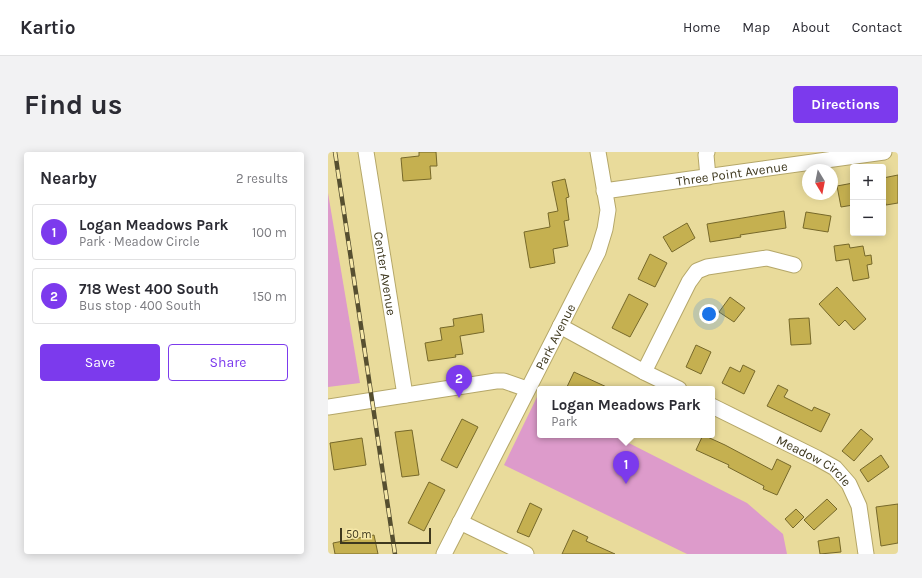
<!DOCTYPE html>
<meta charset="utf-8">
<style>
:root{--surface:#fff;--page:#f2f2f3;--text:#2b2b33;--muted:#7c7c81;--line:#e1e1e2;--accent:#7c3aed}
body{margin:0;font-family:Karla,sans-serif;background:var(--page);color:var(--text)}
.controls{position:absolute;right:12px;top:12px;display:grid;overflow:hidden;border-radius:4px;box-shadow:0 2px 10px #0003}
.controls button{width:36px;height:36px;display:grid;place-items:center;padding:0;border:0;border-bottom:1px solid var(--line);background:var(--surface);color:var(--text);font:20px sans-serif}
.compass{position:absolute;left:474px;top:12px;width:36px;height:36px;border-radius:50%;background:var(--surface);box-shadow:0 2px 10px #0003;rotate:170deg}
.scale{position:absolute;left:12px;bottom:10px;width:91px;box-sizing:border-box;padding-left:4px;border:2px solid #3e381e;border-top:0;font-size:11px;line-height:14px;white-space:nowrap;color:#3e381e;-webkit-text-stroke:3px #f6e8a8;paint-order:stroke}
.you{position:absolute;left:381px;top:162px;width:14px;height:14px;margin:-10px;border:3px solid #fff;border-radius:50%;background:#1a73e8;box-shadow:0 0 0 6px #1a73e833}
.badge{display:grid;place-items:center;width:26px;height:26px;border-radius:50%;background:var(--accent);color:#fff;font-size:13px;font-weight:700}
.pin{position:absolute;translate:-50% -33px;filter:drop-shadow(0 1px 2px #0008)}
.pin::after{content:'';position:absolute;top:21px;width:14px;height:12px;background:inherit;clip-path:polygon(0 0,100% 0,50% 100%)}
.popup{position:absolute;left:209px;top:234px;width:178px;height:52px;box-sizing:border-box;display:grid;place-content:center;border-radius:4px;background:var(--surface);filter:drop-shadow(0 1px 3px #0005);font-size:13px;white-space:nowrap;color:var(--muted)}
.popup b{font-size:15px;color:var(--text)}
.popup::after{content:'';position:absolute;left:50%;top:100%;margin-left:-8px;border:8px solid transparent;border-top-color:var(--surface)}
.list{margin:0;padding:0;list-style:none}
h2{display:flex;justify-content:space-between;align-items:center;height:52px;margin:0;padding:0 16px;font-size:17px}
h2 small{font-size:13px;font-weight:400;color:var(--muted)}
.list li{display:grid;grid-template-columns:26px 1fr auto;gap:12px;align-items:center;box-sizing:border-box;height:56px;margin:0 8px 8px;padding:0 8px;border:1px solid var(--line);border-radius:4px}
.list b{display:block;font-size:15px;white-space:nowrap}
.list p{margin:0;font-size:13px;white-space:nowrap;color:var(--muted)}
.list em{font-size:13px;font-style:normal;color:var(--muted)}
.actions{display:flex;gap:8px;padding:12px 16px}
.actions a{flex:1;padding:9px 0;border:1px solid var(--accent);border-radius:4px;text-align:center;font-size:14px;color:var(--accent)}
.actions .main{background:var(--accent);color:#fff}
.map{position:relative;flex:none;width:570px;height:402px;overflow:hidden;border-radius:4px}
header{display:flex;align-items:center;gap:24px;box-sizing:border-box;height:56px;padding:0 20px;background:var(--surface);border-bottom:1px solid var(--line)}
header strong{font-size:19px}
nav{display:flex;gap:22px;margin-inline-start:auto;font-size:14px}
.intro{display:flex;align-items:center;justify-content:space-between;box-sizing:border-box;height:96px;padding:0 24px}
h1{margin:0;font-size:28px}
.button{padding:10px 18px;border-radius:4px;background:var(--accent);color:#fff;font-size:14px;font-weight:700}
main{display:flex;gap:24px;padding:0 24px}
aside{flex:1;background:var(--surface);border-radius:4px;box-shadow:0 2px 10px #0003}
.map>svg:first-child{display:block}
.green{fill:#dd9bcb}
.building{fill:#c5b050;stroke:#76682a}
.lines{fill:none;stroke-linecap:round;stroke-linejoin:round}
.minor-casing{stroke:#b5a769;stroke-width:17}
.minor{stroke:#fff;stroke-width:15}
.rail-casing{stroke:#564f30;stroke-width:4.5}
.rail{stroke:#f6e8a8;stroke-width:3;stroke-dasharray:9;stroke-linecap:butt}
.labels{text-anchor:middle;dominant-baseline:central;stroke-width:4;stroke-linejoin:round;paint-order:stroke}
.street-label{font-size:13px;fill:#3e381e;stroke:#f6e8a8}
</style>
<header>
<strong>Kartio</strong>
<nav><a>Home</a><a>Map</a><a>About</a><a>Contact</a></nav>
</header>
<div class="intro"><h1>Find us</h1><a class="button">Directions</a></div>
<main>
<aside>
<h2>Nearby<small>2 results</small></h2>
<ul class="list">
<li><span class="badge">1</span><div><b>Logan Meadows Park</b><p>Park · Meadow Circle</p></div><em>100 m</em></li>
<li><span class="badge">2</span><div><b>718 West 400 South</b><p>Bus stop · 400 South</p></div><em>150 m</em></li>
</ul>
<div class="actions"><a class="main">Save</a><a>Share</a></div>
</aside>
<div class="map">
<svg width="570" height="402" viewBox="0 0 570 402">
<rect width="100%" height="100%" fill="#e9db9b"/>
<!-- green -->
<g class="green">
<polygon points="0,41 32,231 0,235"/>
<polygon points="209,245 212,246 212,283 285,283 419,351 455,382 459,402 359,402 176,313"/>
</g>
<!-- building -->
<g class="building">
<polygon points="91,0 108,0 109,14 102,14 103,27 75,29 73,6 91,4"/>
<polygon points="570,23 570,51 558,53 555,37 555,26"/>
<polygon points="237,27 241,45 238,46 241,68 236,69 240,94 225,97 227,111 202,116 196,80 222,75 220,61 230,59 224,30"/>
<polygon points="525,31 525,53 513,55 509,34"/>
<polygon points="456,59 458,76 412,83 413,85 382,90 379,72"/>
<polygon points="478,60 503,64 500,80 475,76"/>
<polygon points="359,71 367,86 344,100 335,85"/>
<polygon points="521,92 522,96 535,94 537,104 543,103 544,112 539,113 541,126 525,129 521,107 508,109 506,94"/>
<polygon points="322,102 339,111 327,135 310,127"/>
<polygon points="509,135 538,167 526,178 517,168 511,174 491,152"/>
<polygon points="301,142 320,152 302,185 284,176"/>
<polygon points="402,145 417,156 406,170 391,160"/>
<polygon points="154,162 156,180 132,184 135,202 127,203 128,205 100,209 97,191 114,188 112,176 126,174 125,167"/>
<polygon points="481,166 483,192 463,193 461,167"/>
<polygon points="368,193 383,200 373,222 358,215"/>
<polygon points="415,213 427,219 416,242 394,231 402,215 412,220"/>
<polygon points="246,220 283,237 238,237"/>
<polygon points="450,233 460,238 456,245 484,259 486,255 502,262 493,280 439,254"/>
<polygon points="134,267 150,275 129,316 113,308"/>
<polygon points="533,277 545,287 526,309 514,299"/>
<polygon points="84,278 91,323 74,325 67,280"/>
<polygon points="375,283 397,293 444,318 449,307 463,314 449,343 435,337 436,334 400,315 401,313 368,298"/>
<polygon points="34,286 38,313 6,318 2,291"/>
<polygon points="553,303 561,315 540,330 532,318"/>
<polygon points="101,330 117,338 96,379 80,371"/>
<polygon points="499,347 509,357 486,378 476,368"/>
<polygon points="202,351 214,357 201,385 189,380"/>
<polygon points="570,352 570,391 553,394 548,355"/>
<polygon points="468,357 476,365 465,376 457,367"/>
<polygon points="245,378 260,385 258,389 287,402 234,402"/>
<polygon points="46,383 50,402 7,402 5,391"/>
<polygon points="511,385 513,400 492,402 490,389"/>
</g>
<g class="lines">
<defs>
<g id="minor">
<path id="s1" d="M38,0L77,243"/>
<polyline points="379,0 378,3 380,25"/>
<path id="s2" d="M276,39L556,0"/>
<polyline points="232,174 316,220 351,237"/>
<polyline points="316,220 361,130 369,119 379,115 439,106 466,113"/>
<path id="s3" d="M384,254L489,306L507,316L521,332L531,354L538,402"/>
<polyline points="0,255 168,229 176,229 199,237"/>
<polyline points="132,370 198,402"/>
<path id="s4" d="M116,402L270,100L277,77L280,58L270,0"/>
</g>
</defs>
<!-- minor casing -->
<use href="#minor" class="minor-casing"/>
<!-- minor -->
<use href="#minor" class="minor"/>
<defs>
<polyline id="rail" points="7,0 67,402"/>
</defs>
<!-- rail casing -->
<use href="#rail" class="rail-casing"/>
<!-- rail -->
<use href="#rail" class="rail"/>
</g>
<g class="labels">
<!-- street labels -->
<g class="street-label">
<text stroke="none"><textPath href="#s2" startOffset="129">Three Point Avenue</textPath></text>
<text stroke="none"><textPath href="#s1" startOffset="123">Center Avenue</textPath></text>
<text stroke="none"><textPath href="#s4" startOffset="244">Park Avenue</textPath></text>
<text stroke="none"><textPath href="#s3" startOffset="116">Meadow Circle</textPath></text>
</g>
</g>
</svg>
<div class="controls">
<button>+</button>
<button>−</button>
</div>
<svg class="compass" viewBox="-18 -18 36 36"><path d="M0-13l5 13h-10z" fill="#e53935"/><path d="M0 13l5-13h-10z" fill="#7c7c81"/></svg>
<div class="scale">50 m</div>
<div class="you"></div>
<div class="pin badge" style="left:298px;top:332px">1</div>
<div class="popup"><b>Logan Meadows Park</b>Park</div>
<div class="pin badge" style="left:131px;top:246px">2</div>
</div>
</main>
